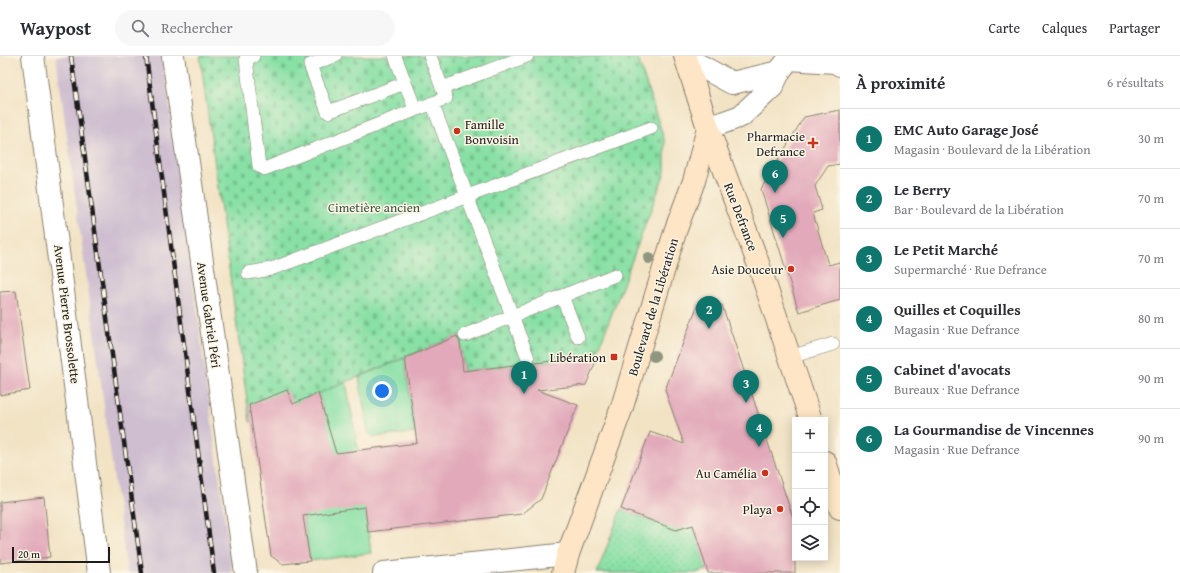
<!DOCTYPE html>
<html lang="fr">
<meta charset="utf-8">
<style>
:root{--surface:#fff;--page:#f7f7f7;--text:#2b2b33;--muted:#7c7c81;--line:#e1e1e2;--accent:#0f766e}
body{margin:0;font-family:"Gentium Book Plus",serif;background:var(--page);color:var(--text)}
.controls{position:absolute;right:12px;bottom:12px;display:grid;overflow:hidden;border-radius:0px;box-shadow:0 2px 10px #0003}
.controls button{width:36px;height:36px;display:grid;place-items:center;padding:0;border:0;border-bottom:1px solid var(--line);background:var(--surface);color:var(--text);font:20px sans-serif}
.scale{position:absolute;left:12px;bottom:10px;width:98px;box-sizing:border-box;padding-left:4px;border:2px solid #1c1c1c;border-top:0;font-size:11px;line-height:14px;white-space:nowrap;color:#1c1c1c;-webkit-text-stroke:3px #fcf5e5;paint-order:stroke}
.you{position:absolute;left:382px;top:335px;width:14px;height:14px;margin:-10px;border:3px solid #fff;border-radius:50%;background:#1a73e8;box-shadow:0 0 0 6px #1a73e833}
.badge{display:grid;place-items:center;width:26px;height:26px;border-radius:50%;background:var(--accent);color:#fff;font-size:13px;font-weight:700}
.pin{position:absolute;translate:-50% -33px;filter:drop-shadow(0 1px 2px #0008)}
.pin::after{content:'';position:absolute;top:21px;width:14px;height:12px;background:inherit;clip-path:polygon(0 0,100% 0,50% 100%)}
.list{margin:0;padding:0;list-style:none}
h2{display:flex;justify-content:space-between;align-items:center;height:52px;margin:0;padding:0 16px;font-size:17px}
h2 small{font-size:13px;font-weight:400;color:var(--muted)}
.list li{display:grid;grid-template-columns:26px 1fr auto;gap:12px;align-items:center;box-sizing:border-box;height:60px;padding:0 16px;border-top:1px solid var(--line)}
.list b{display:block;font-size:15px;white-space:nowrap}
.list p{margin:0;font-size:13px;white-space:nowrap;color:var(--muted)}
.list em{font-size:13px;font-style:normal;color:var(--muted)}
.icon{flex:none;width:22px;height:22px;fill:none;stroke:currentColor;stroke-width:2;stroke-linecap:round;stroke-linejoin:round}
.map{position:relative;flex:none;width:840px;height:517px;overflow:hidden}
header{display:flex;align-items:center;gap:24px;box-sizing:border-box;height:56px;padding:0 20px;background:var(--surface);border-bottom:1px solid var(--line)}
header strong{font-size:19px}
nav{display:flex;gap:22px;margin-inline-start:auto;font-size:14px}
.search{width:280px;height:36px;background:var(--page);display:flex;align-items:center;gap:10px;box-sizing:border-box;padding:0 14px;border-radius:22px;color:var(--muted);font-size:15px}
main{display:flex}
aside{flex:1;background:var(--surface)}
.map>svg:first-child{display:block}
.industrial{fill:#cebed0}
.green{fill:#88e0a5;stroke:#527e60}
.cemetery{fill:url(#cemetery-stones);stroke:#527e60}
.park{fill:url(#park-dots);stroke:#527e60}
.building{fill:#e2a9ba}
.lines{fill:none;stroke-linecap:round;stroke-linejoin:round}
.service-casing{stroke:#878070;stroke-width:14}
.minor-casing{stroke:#878070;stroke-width:24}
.tertiary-casing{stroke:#878070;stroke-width:24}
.secondary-casing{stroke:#878070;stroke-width:24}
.service{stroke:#fff;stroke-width:13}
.minor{stroke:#fff;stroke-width:22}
.tertiary{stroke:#fff;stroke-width:22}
.secondary{stroke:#fee5c5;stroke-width:22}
.rail-casing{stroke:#1c1c1c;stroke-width:4.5}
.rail{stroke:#fcf5e5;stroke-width:3;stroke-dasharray:9;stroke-linecap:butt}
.tree{fill:#8e967f}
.poi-dot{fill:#c8321e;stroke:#fcf5e5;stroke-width:1.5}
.labels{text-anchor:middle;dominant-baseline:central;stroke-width:3;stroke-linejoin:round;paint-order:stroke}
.poi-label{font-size:13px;fill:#1c1c1c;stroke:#fcf5e5;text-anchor:end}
.park-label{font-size:13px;fill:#3c5745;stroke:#fcf5e5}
.street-label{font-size:13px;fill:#1c1c1c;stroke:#fcf5e5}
</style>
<header>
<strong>Waypost</strong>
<div class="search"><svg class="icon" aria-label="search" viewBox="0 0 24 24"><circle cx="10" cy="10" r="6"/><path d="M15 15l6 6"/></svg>Rechercher</div>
<nav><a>Carte</a><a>Calques</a><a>Partager</a></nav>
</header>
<main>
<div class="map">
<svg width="840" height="517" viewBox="0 0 840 517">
<defs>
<pattern id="cemetery-stones" width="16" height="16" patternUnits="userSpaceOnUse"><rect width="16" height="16" fill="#88e0a5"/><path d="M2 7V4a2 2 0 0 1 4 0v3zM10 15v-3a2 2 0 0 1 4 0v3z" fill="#75c08d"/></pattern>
<pattern id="park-dots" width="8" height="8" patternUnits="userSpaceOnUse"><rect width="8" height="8" fill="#88e0a5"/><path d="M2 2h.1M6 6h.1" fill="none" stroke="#75c08d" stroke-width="1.8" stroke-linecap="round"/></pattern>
</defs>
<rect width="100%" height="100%" fill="#fcf5e5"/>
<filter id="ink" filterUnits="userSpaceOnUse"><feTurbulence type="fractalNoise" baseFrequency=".025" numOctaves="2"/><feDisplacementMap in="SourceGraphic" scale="8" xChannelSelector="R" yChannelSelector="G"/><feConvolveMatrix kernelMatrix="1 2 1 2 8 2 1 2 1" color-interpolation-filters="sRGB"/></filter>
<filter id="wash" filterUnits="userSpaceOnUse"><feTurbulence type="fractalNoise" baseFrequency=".012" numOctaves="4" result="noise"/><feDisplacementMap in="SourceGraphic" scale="16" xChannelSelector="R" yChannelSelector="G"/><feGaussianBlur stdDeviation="0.9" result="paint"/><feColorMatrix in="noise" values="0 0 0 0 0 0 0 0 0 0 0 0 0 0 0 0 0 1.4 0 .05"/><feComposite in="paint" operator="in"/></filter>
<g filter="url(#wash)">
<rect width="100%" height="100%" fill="#f2e3c5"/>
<!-- industrial -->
<polygon class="industrial" points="56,0 163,0 232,517 127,517"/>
<!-- green -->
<g class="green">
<polygon points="405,302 415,377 373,381 368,376 359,321"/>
<polygon points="346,326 358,394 371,497 310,505 303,460 313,362 324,357 318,337"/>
</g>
<!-- cemetery -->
<polygon class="cemetery" points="200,0 637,0 665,86 665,116 596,300 464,315 459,279 250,366"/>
<!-- park -->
<polygon class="park" points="621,453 673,472 710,464 726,508 696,517 597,517"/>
<g id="blocks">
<!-- building -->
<g class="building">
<polygon points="840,54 840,108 828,110 815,130 822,154 813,157 828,209 840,206 840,244 799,256 761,133 804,61"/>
<polygon points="16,235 30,334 0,339 0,236"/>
<polygon points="698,248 722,249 795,468 795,517 708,517 693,469 676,474 621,453 650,376 684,388 665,334"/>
<polygon points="457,280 460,285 463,315 523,308 530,310 534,307 598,300 586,329 537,334 578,349 541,443 522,458 368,476 365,451 303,460 310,505 283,508 271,500 249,349 287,334 293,348 318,337 336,397 417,387 405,302"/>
<polygon points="44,441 50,501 0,507 0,446"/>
</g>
</g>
</g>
<g filter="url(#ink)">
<use href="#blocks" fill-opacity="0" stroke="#878070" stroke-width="1"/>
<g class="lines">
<defs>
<g id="service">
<polyline points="253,0 246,3 259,110 264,113 446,42 430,0"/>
<polyline points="335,0 310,9 328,56 405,27"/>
<polyline points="395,0 415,53"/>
<polyline points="442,32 527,0"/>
<polyline points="432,47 528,302"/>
<polyline points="248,217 271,213 651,72"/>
<polyline points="562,240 578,281"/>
<polyline points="465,279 615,219"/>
<polyline points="790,301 833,288"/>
</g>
<g id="minor">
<polyline points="33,0 99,517"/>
<polyline points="173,0 246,517"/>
<polyline points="789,3 835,6 840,9"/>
<polyline points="384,517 568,498"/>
</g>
<g id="tertiary">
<polyline points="686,2 732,27 779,16"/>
<polyline points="708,72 741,60 772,31 779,16 791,0"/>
</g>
<g id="secondary">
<polyline points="685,0 708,72 758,207 811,364"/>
<polyline points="825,406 840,452"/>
<polyline points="563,517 568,498 622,351 676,173 694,125 708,72"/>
</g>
</defs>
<!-- service casing -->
<use href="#service" class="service-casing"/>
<!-- minor casing -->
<use href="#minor" class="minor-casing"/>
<!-- tertiary casing -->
<use href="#tertiary" class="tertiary-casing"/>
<!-- secondary casing -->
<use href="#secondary" class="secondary-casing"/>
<!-- service -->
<use href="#service" class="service"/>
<!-- minor -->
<use href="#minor" class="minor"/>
<!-- tertiary -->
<use href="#tertiary" class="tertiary"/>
<!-- secondary -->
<use href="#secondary" class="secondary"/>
<defs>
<g id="rail">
<polyline points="71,0 142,517"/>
<polyline points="146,0 214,517"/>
</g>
</defs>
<!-- rail casing -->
<use href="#rail" class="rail-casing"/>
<!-- rail -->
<use href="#rail" class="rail"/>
</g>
<!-- trees -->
<g class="tree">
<circle cx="649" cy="202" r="6"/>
<circle cx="654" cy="300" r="6"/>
</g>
</g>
<!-- markers -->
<g class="poi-dot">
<circle cx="457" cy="75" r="4"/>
<path d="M811 81h4v4h4v4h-4v4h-4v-4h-4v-4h4z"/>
<circle cx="791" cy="213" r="4"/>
<rect x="610" y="297" width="8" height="8" rx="2"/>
<circle cx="765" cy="417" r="4"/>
<circle cx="780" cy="453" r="4"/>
</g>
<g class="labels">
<!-- poi labels -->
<g class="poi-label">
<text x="465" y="68" text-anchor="start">Famille<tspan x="465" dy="15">Bonvoisin</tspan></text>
<text x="805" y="80">Pharmacie<tspan x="805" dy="15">Defrance</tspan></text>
<text x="783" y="213">Asie Douceur</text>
<text x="606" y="301">Libération</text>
<text x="757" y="417">Au Camélia</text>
<text x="772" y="453">Playa</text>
</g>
<!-- park labels -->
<g class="park-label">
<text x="374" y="151">Cimetière ancien</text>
</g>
<!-- street labels -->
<g class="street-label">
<text transform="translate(741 161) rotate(69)">Rue Defrance</text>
<text transform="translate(653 251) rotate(-73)">Boulevard de la Libération</text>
<text transform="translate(67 258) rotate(83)">Avenue Pierre Brossolette</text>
<text transform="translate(209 259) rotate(82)">Avenue Gabriel Péri</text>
</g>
</g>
</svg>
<div class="controls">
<button>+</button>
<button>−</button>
<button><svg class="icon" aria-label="locate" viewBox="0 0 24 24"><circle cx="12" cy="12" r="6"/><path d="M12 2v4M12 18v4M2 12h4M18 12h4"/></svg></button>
<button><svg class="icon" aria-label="layers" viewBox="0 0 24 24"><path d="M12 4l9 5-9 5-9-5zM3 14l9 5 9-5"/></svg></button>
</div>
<div class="scale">20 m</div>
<div class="you"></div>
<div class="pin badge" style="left:524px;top:338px">1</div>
<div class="pin badge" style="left:709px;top:273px">2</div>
<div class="pin badge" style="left:746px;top:347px">3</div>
<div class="pin badge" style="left:759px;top:391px">4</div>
<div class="pin badge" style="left:783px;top:182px">5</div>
<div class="pin badge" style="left:775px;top:137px">6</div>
</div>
<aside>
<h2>À proximité<small>6 résultats</small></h2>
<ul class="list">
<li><span class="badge">1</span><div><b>EMC Auto Garage José</b><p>Magasin · Boulevard de la Libération</p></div><em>30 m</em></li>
<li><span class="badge">2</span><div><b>Le Berry</b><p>Bar · Boulevard de la Libération</p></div><em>70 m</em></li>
<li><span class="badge">3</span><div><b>Le Petit Marché</b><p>Supermarché · Rue Defrance</p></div><em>70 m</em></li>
<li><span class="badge">4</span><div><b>Quilles et Coquilles</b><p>Magasin · Rue Defrance</p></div><em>80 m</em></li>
<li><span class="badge">5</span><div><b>Cabinet d'avocats</b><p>Bureaux · Rue Defrance</p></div><em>90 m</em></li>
<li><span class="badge">6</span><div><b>La Gourmandise de Vincennes</b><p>Magasin · Rue Defrance</p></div><em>90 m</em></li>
</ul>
</aside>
</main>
